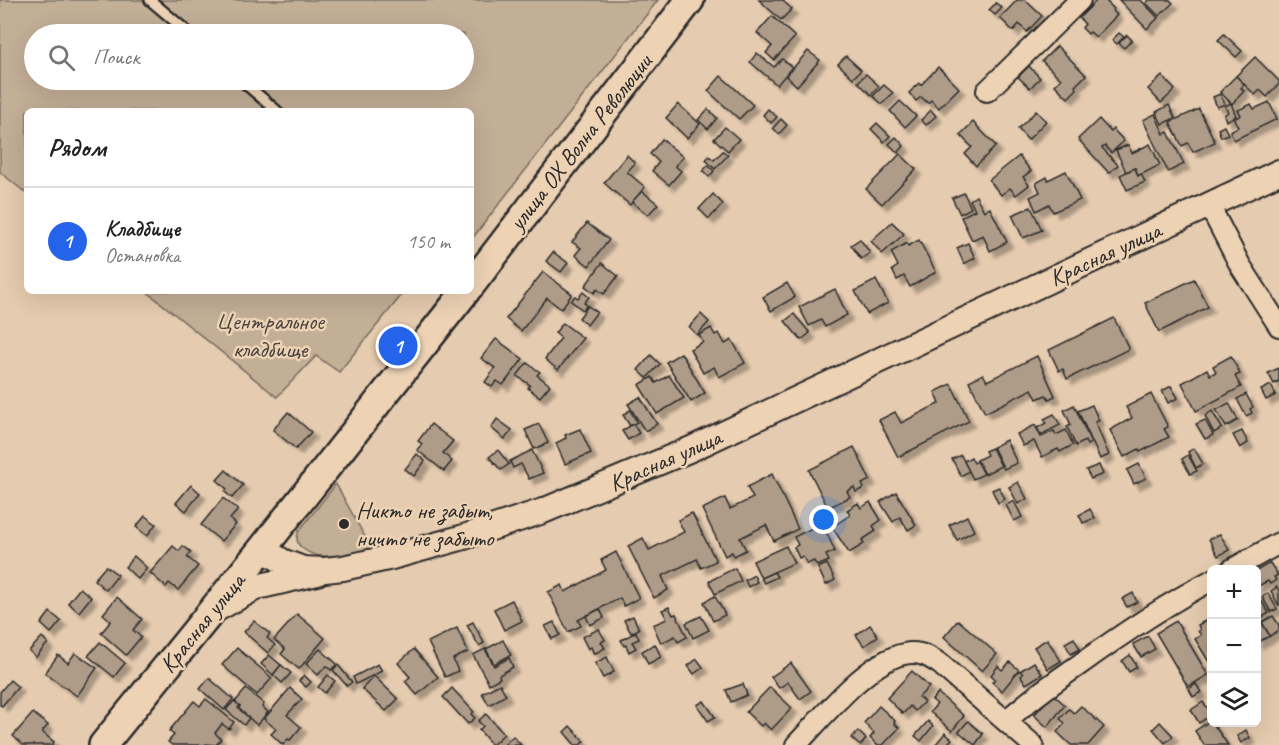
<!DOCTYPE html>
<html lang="ru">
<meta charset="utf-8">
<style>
:root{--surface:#fff;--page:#f6f6f6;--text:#222;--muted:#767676;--line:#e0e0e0;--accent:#2563eb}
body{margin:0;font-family:Caveat,sans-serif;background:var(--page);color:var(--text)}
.controls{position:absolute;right:18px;bottom:18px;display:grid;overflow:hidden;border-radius:9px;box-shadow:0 6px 24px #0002}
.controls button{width:54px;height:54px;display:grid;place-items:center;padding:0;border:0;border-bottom:2px solid var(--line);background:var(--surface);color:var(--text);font:30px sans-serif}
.you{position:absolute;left:824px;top:520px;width:21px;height:21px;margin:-15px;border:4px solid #fff;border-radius:50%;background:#1a73e8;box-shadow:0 0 0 9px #1a73e833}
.badge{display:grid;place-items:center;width:39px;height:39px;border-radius:50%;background:var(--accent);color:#fff;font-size:20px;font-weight:700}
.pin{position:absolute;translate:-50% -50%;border:3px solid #fff;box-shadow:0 2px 6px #0006}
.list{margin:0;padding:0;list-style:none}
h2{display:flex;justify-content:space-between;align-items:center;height:78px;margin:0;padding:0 24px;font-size:26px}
h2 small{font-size:20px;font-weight:400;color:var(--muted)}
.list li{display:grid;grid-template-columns:39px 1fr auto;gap:18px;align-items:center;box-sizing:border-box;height:108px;padding:0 24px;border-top:2px solid var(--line)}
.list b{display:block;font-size:22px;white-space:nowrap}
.list p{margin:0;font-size:20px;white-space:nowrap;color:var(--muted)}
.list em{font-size:20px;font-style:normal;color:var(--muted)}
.icon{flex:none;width:33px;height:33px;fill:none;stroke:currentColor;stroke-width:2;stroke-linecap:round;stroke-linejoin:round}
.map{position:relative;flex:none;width:1279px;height:745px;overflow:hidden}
.search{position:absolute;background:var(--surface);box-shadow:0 6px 24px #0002;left:24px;top:24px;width:450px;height:66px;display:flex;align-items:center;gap:15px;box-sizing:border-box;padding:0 21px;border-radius:33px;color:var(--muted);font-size:22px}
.panel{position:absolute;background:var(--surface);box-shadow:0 6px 24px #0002;left:24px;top:108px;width:450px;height:186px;border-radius:9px}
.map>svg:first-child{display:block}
.green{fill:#c3ae96;stroke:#776c60;stroke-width:1.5;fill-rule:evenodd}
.building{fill:#af9c88;stroke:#2b2b2b;stroke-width:1.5;filter:url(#shadow)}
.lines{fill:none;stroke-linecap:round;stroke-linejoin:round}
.service-casing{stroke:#2b2b2b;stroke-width:14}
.minor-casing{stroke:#2b2b2b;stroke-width:24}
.tertiary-casing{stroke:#2b2b2b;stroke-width:28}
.secondary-casing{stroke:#2b2b2b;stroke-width:32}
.service{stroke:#edd2b4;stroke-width:9}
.minor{stroke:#edd2b4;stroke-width:20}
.tertiary{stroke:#edd2b4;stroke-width:24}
.secondary{stroke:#edd2b4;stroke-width:27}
.poi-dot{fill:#2b2b2b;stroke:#edd2b4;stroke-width:2}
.labels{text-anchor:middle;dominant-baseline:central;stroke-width:5;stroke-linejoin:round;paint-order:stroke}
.street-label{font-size:24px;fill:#2b2b2b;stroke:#edd2b4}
.park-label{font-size:24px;fill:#494540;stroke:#edd2b4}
.poi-label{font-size:24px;fill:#2b2b2b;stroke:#edd2b4;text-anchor:start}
</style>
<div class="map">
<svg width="1279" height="745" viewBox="0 0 1279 745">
<defs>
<filter id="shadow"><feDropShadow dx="5.5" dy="5.5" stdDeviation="1.5" flood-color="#0004"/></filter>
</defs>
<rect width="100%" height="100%" fill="#e5cbaf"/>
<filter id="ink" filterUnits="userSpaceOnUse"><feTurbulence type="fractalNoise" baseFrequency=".0167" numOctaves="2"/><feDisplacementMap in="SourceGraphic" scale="12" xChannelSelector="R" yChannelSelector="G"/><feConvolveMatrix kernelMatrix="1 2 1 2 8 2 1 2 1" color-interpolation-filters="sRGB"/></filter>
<g filter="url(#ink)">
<!-- green -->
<g class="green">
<path d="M0,0H658L471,240V111H27V194L0,172ZM34,34H464V80H34Z"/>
<polygon points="146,291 405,291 339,372 316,356 277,397"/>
<path d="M336,484L371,548C351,553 320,564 302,548C296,543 296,537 299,531Z"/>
</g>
<!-- building -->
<g class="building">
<polygon points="759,0 784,0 783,1 792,9 781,20"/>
<polygon points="1017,0 1025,0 1042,16 1027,32 1019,24 1013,31 1000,18"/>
<polygon points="1097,0 1105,0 1114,9 1113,11 1117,15 1096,37 1090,32 1088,34 1082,28 1085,24 1079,18"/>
<polygon points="1119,0 1141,0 1158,18 1147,29"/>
<polygon points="1149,0 1170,0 1173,3 1159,16 1146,3"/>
<polygon points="996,3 1002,8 995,15 989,10"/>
<polygon points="772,16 795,37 774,60 766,53 772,46 757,33"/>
<polygon points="1119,33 1124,37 1117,44 1112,40"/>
<polygon points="1224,34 1242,51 1236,57 1218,40"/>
<polygon points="1127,35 1132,40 1124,48 1119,43"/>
<polygon points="1057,46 1086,75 1075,86 1077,89 1068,98 1055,85 1061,79 1042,61"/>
<polygon points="808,51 820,60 797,86 786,76"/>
<polygon points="757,53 774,67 782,59 792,67 777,85 750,62"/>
<polygon points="846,56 861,70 853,78 838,64"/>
<polygon points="1255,57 1279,81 1279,84 1267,97 1260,90 1255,95 1236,76"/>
<polygon points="1029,66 1040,78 1030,88 1018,77"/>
<polygon points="938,67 959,88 939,108 931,100 928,103 921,97 916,101 909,93 919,83 921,85"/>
<polygon points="866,74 879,86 871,95 858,82"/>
<polygon points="721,76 753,105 739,119 708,91"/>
<polygon points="1162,76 1175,90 1161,103 1148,89"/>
<polygon points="1236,76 1244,84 1241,88 1244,91 1232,104 1220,92"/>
<polygon points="884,85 893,93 882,104 873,96"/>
<polygon points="1220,94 1225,104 1217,107 1213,97"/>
<polygon points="900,101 916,116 905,127 890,111"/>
<polygon points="1269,102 1277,119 1234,140 1230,131 1238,127 1234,119 1241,115 1238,110 1251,104 1254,109"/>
<polygon points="1231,103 1236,116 1226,121 1224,115 1228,112 1225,106"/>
<polygon points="678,104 700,124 687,138 666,118"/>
<polygon points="1169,105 1175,118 1162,124 1156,112"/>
<polygon points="708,109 717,118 708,129 698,120"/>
<polygon points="768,109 777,117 771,123 763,115"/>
<polygon points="1199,109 1215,142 1193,152 1188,143 1182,146 1170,122"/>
<polygon points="931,110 936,116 926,125 921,120"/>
<polygon points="1036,111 1046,121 1028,140 1018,129"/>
<polygon points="1155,114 1164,134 1168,132 1184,164 1168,172 1143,120"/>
<polygon points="781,119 787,125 779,134 773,128"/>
<polygon points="1099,119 1111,132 1113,129 1124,141 1111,153 1105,146 1102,148 1118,165 1109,173 1078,139"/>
<polygon points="973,122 996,146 976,166 965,154 972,147 960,135"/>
<polygon points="877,123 890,136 884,142 871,129"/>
<polygon points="1224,126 1228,134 1221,137 1218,129"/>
<polygon points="725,127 739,139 728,151 714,139"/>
<polygon points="896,137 904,146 898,153 889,144"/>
<polygon points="662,139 683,157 675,166 681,171 669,185 652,171 659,162 650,154"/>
<polygon points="1150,144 1160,165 1138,176 1135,168 1126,172 1116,150 1128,145 1132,153"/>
<polygon points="723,151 728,155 715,169 706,160 709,156 714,160"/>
<polygon points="900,154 916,169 882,204 866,189"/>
<polygon points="627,155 635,163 627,172 645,187 630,205 604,183"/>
<polygon points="1019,156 1031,171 1023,177 1029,185 1016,195 1010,188 1001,195 989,180"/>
<polygon points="708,165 714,171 709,177 703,171"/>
<polygon points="1135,168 1138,176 1141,174 1145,182 1127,190 1120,175"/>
<polygon points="1066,171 1080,200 1053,212 1049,204 1036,211 1030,197 1040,192 1036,183 1047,177 1048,180"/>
<polygon points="642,191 658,204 648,215 632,202"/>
<polygon points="964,193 971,208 960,214 952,198"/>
<polygon points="713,194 723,204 709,219 699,209"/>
<polygon points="976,196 984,211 990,208 1007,242 990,251 983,235 972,240 961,217 975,210 970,200"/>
<polygon points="1031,207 1042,230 1023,238 1012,215"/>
<polygon points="892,222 904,234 882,254 871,241"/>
<polygon points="587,223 609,240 589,266 575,255 581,248 572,242"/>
<polygon points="860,239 870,253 861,259 851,245"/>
<polygon points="919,240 936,272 910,287 904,276 897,280 892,270 898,266 891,252 907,243 908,246"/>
<polygon points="968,243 975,258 964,264 957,248"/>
<polygon points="553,252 568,263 561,272 546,261"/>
<polygon points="602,263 618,276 604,294 597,289 594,293 585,286"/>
<polygon points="543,272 572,294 561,309 547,298 521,331 506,319"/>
<polygon points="1194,279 1208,307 1159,332 1145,303"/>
<polygon points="876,280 888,303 867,314 855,291"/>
<polygon points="787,283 795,297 771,311 763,297"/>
<polygon points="835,289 847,315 825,327 821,320 809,326 799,307"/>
<polygon points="583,292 589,297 584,303 587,305 583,310 571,301 575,296 578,298"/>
<polygon points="588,306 597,312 587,325 579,318"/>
<polygon points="701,314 709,322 697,335 689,327"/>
<polygon points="794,314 810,333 801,340 785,321"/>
<polygon points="1114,318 1129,349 1067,379 1063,369 1059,371 1049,350"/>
<polygon points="563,323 583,338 558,370 545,359 561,338 555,333"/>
<polygon points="711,328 715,335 719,333 725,344 732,340 745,363 719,377 714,367 703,373 690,349 703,342 699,335"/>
<polygon points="399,339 404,344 397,354 391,349"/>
<polygon points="496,339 523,359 503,385 497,381 492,387 485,382 495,368 481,358"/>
<polygon points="681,353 705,393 691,402 666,362"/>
<polygon points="651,355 660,364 647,378 638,370"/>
<polygon points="1037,356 1055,396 1049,399 1046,395 1037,399 1032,389 985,413 969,381 983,374 987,381"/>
<polygon points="1231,356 1240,374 1235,376 1241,387 1196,411 1182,383 1207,369 1210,375 1216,372 1213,366"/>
<polygon points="527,363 540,372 537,375 550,385 540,397 528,388 530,385 517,376"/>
<polygon points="1279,368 1279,381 1274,384 1268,373"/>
<polygon points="669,375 684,398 657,414 639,385 652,377 656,383"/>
<polygon points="951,384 969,421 898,457 879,420 895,412 901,423 940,403 935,392"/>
<polygon points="1271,385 1276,395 1266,400 1261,390"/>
<polygon points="1171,386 1178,398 1168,403 1162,391"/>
<polygon points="1151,394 1168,427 1164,429 1169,437 1140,452 1139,449 1124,457 1110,430 1132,418 1126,407"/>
<polygon points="1246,394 1253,407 1250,409 1252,413 1246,416 1237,399"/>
<polygon points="640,397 657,424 645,431 628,404"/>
<polygon points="1229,403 1238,420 1226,427 1216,410"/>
<polygon points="1074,405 1091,443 1087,445 1085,441 1076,446 1067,427 1071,425 1064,410"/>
<polygon points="1092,405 1099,421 1095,422 1109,455 1100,459 1078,411"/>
<polygon points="630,410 637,422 630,426 623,415"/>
<polygon points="1212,411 1222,428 1214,433 1205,416"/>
<polygon points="288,412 311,432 296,449 273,430"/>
<polygon points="1054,414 1060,425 1041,435 1037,428 1046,423 1044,419"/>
<polygon points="497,419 512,430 505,439 491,428"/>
<polygon points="1205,420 1213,435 1205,439 1196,424"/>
<polygon points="431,424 453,441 443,453 452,461 444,471 417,450 422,444 418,441"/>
<polygon points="539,424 548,443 534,449 525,430"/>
<polygon points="633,424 639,433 628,440 622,431"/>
<polygon points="1035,425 1041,437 1054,431 1056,435 1066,430 1073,445 1060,452 1058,449 1042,457 1034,441 1023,446 1017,434"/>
<polygon points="580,429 591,453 565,464 556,443 566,438 565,435"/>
<polygon points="1242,431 1248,443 1240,448 1233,435"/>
<polygon points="1006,440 1017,463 1004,469 993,447"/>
<polygon points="854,447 870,480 862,484 864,488 856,492 854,487 847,491 850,497 828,508 809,470"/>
<polygon points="992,448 1001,466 985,474 977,460 987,455 985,451"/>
<polygon points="1194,448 1203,464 1196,468 1188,452"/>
<polygon points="498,450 509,464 501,470 489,457"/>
<polygon points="532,450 543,473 529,479 521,464 513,468 510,461"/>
<polygon points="417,454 425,461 414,476 405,469"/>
<polygon points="961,455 969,471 961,476 952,459"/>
<polygon points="1188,455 1197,471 1190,474 1182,459"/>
<polygon points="971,457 974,463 977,461 984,474 973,479 964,461"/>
<polygon points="1139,464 1146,478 1134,484 1127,470"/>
<polygon points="1099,465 1103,474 1091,479 1086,470"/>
<polygon points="226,470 243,485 232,498 225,492 227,489 217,480"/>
<polygon points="772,474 798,529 774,541 766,525 740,538 746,550 734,556 732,552 725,556 702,509 725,498 730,509 753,498 747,487"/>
<polygon points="1018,482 1027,499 1018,504 1009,487"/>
<polygon points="191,485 200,493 186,511 176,503"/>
<polygon points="999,487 1005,499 998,503 992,490"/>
<polygon points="896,492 916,525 908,530 900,517 893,522 880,502"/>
<polygon points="223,498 238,510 230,519 236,524 221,541 201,525"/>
<polygon points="1014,501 1022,517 1014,521 1006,505"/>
<polygon points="870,502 881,520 873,526 876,531 862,540 864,544 849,553 832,527 850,515 847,510 858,503 861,508"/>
<polygon points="1090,509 1095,518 1083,523 1079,515"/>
<polygon points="692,513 716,561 701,568 697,559 662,576 668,590 654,598 628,546 643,538 649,550 684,532 678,520"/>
<polygon points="145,516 156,524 147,536 136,527"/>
<polygon points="967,516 974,531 957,540 949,525"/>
<polygon points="822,523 835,551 826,555 829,561 817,566 814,561 807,564 803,556 799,558 794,547 798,545 794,537"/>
<polygon points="1220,534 1229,550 1218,556 1209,539"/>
<polygon points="173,546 179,551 183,546 191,552 187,557 198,566 178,590 169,583 166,587 150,573"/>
<polygon points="786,546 794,563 761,578 753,561"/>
<polygon points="616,552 639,598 624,606 620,598 578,620 581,626 568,632 548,592 562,585 565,592 606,570 601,560"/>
<polygon points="134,556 147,568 138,579 125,567"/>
<polygon points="1270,563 1278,575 1274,577 1276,580 1270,584 1268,581 1256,587 1256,571"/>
<polygon points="827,564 835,580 826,585 818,568"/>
<polygon points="106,566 118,575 106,590 94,580"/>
<polygon points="735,568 741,581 715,594 709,581"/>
<polygon points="774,572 777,577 764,583 761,578"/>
<polygon points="754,575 757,582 748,587 745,580"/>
<polygon points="1277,587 1279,591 1279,606 1271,591"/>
<polygon points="80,588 91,597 79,612 68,603"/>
<polygon points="1133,593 1137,602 1127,607 1122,599"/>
<polygon points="1268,593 1277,609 1271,612 1262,597"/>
<polygon points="715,596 725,615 713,621 704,602"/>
<polygon points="117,597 142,619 133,630 141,637 126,655 101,633 111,621 103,614"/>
<polygon points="1259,597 1269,613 1261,618 1256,610 1256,599"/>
<polygon points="512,600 522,621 504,630 494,609"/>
<polygon points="669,607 673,615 676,614 687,637 678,642 675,636 661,643 653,625 667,619 662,610"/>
<polygon points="600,609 604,618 590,625 586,616"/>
<polygon points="50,612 61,621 51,633 41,624"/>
<polygon points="1256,613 1270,636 1256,643"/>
<polygon points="297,614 325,638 299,669 281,654 285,649 274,640"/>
<polygon points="633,616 639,629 631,633 624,620"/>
<polygon points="701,616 709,630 693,638 686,623"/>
<polygon points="1273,616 1279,625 1279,630 1270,636 1262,622"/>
<polygon points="1210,618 1212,620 1212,667 1195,639 1201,635 1198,631 1200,630 1198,625"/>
<polygon points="958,620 997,654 982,671 944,637"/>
<polygon points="254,621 270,634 267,638 275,645 268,653 244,632"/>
<polygon points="1176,621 1208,675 1188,687 1156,633"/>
<polygon points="473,622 484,643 479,646 467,625"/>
<polygon points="554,622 560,635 552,639 545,626"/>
<polygon points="870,625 878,636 864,646 856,635"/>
<polygon points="457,628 468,652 453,659 458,671 445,677 428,642"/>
<polygon points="599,629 605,640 601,642 605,648 594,654 591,647 588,649 582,637"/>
<polygon points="636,632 639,639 632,642 636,648 629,652 626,645 624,646 621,640"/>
<polygon points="1148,636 1155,649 1141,657 1133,644"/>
<polygon points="42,637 48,643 36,657 29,651"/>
<polygon points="1074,638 1080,649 1071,654 1065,643"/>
<polygon points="1047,639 1061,661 1048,669 1034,647"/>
<polygon points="503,640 511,655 494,664 486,649"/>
<polygon points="100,642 125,663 114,677 88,656"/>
<polygon points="655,644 661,657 648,664 642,651"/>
<polygon points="237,648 272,678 257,695 222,665"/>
<polygon points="320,649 337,664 331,670 326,666 318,675 306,664"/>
<polygon points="414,649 438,677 417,695 405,681 410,677 398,663"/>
<polygon points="485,649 494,666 509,658 513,667 499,675 500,678 489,684 473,655"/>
<polygon points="75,653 97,668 77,696 45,673 58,655 68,663"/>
<polygon points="269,655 281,665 273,675 261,664"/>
<polygon points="1130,655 1137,667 1129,672 1122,661"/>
<polygon points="607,657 614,672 603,678 595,663"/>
<polygon points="697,659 703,667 694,674 688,666"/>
<polygon points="1010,662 1019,670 1002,691 992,682 995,679 991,675 998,666 1002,670"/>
<polygon points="1034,662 1042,674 1026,684 1021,676 1023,674 1020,671"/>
<polygon points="791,663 811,691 800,699 788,682 779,688 771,677"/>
<polygon points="378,664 382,671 356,684 353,677"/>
<polygon points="281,665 291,673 282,683 273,675"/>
<polygon points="338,665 352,682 347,686 333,670"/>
<polygon points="912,671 929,687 919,697 924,702 915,711 910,706 903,714 887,698"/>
<polygon points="304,675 311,682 306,687 299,681"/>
<polygon points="328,675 335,681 325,693 318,687"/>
<polygon points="374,676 398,699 386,711 362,689"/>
<polygon points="209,678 233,699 224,710 200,689"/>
<polygon points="10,680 18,687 2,706 0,705 0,692"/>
<polygon points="500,684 506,695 489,705 482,693"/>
<polygon points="743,684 747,695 731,702 726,690"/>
<polygon points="1196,684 1201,692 1193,697 1189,689"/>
<polygon points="770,687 792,708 771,730 764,723 761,726 746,712"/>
<polygon points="290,688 302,699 287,715 301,727 290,740 288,739 283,745 271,734 276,729 264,719"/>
<polygon points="452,688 474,712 471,714 475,718 468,724 443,697"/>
<polygon points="246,689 264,704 262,707 268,712 257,725 238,708 240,706 235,702"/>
<polygon points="938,693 964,716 952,731 930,712 937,704 932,700"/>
<polygon points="1053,694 1065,705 1047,727 1034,715"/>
<polygon points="206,699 234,722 229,729 222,724 215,733 221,739 216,745 206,744 205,745 172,745 168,742 174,735 169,731 194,701 200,706"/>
<polygon points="234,701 240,706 238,708 249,718 244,725 226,710"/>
<polygon points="704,701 715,717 708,721 697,705"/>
<polygon points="1203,702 1212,714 1199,723 1191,710"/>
<polygon points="879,706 895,721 894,723 899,728 883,745 877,745 870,738 874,733 864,723"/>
<polygon points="1081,706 1104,727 1088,745 1071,745 1057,732 1065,723 1060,719 1069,709 1074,713"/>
<polygon points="33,713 48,725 42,732 54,742 52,745 23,745 13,736"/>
<polygon points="486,714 504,734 492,745 479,730 483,726 478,721"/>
<polygon points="1211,720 1212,722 1228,745 1204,745 1195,731"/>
<polygon points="928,721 933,726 921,741 915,736"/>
<polygon points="968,721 983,734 975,745 959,732"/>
<polygon points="1160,722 1173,736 1165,743 1153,729"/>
<polygon points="570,726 584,741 580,745 575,745 564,732"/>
<polygon points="1246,730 1250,738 1241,743 1237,736"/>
<polygon points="858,731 866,739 861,745 859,745 851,738"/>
<polygon points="945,733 952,739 946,745 935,745"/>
<polygon points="513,736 521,745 504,745"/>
</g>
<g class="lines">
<defs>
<g id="service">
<polyline points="150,0 190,34"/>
<polyline points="241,80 277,111"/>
</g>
<g id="minor">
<polyline points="987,91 1080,0"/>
<polyline points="1209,205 1240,265 1279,326"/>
<polyline points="1231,570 1279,543"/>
<path d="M1006,721C1029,700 1054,682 1079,665C1122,634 1165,605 1212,580"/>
<path d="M796,745C822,718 871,656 910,653C922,652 931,658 940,664L1033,745"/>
</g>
<g id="tertiary">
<polyline points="262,549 284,562 303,569 325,570 343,568 392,557 464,537 543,511 691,449 1279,172"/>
<polyline points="215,610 257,587 317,573"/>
</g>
<g id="secondary">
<polyline points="471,285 690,0"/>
<polyline points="103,745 262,549 466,291"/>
</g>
</defs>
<!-- service casing -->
<use href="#service" class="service-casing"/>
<!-- minor casing -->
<use href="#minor" class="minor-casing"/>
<!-- tertiary casing -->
<use href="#tertiary" class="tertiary-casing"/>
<!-- secondary casing -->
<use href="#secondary" class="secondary-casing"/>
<!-- service -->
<use href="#service" class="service"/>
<!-- minor -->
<use href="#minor" class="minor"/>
<!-- tertiary -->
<use href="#tertiary" class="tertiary"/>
<!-- secondary -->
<use href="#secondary" class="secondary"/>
</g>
</g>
<!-- markers -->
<circle class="poi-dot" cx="344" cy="524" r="6"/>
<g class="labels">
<!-- street labels -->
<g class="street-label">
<text transform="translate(580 142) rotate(-52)">улица ОХ Волна Революции</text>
<text transform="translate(1105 254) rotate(-25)">Красная улица</text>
<text transform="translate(665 460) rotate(-24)">Красная улица</text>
<text transform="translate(202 623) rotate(-51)">Красная улица</text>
</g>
<!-- park labels -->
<g class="park-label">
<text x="270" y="321">Центральное<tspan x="270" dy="28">кладбище</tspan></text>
</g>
<!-- poi labels -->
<g class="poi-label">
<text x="356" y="510">Никто не забыт,<tspan x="356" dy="28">ничто не забыто</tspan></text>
</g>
</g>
</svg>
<div class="controls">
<button>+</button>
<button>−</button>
<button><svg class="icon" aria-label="layers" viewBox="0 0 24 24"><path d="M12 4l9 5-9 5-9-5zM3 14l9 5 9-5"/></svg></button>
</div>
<div class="you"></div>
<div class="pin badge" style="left:398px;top:346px">1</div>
<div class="search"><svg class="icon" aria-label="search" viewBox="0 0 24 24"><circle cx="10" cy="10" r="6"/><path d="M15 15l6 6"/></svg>Поиск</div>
<section class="panel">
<h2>Рядом<small></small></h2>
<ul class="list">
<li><span class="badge">1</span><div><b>Кладбище</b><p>Остановка</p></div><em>150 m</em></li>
</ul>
</section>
</div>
